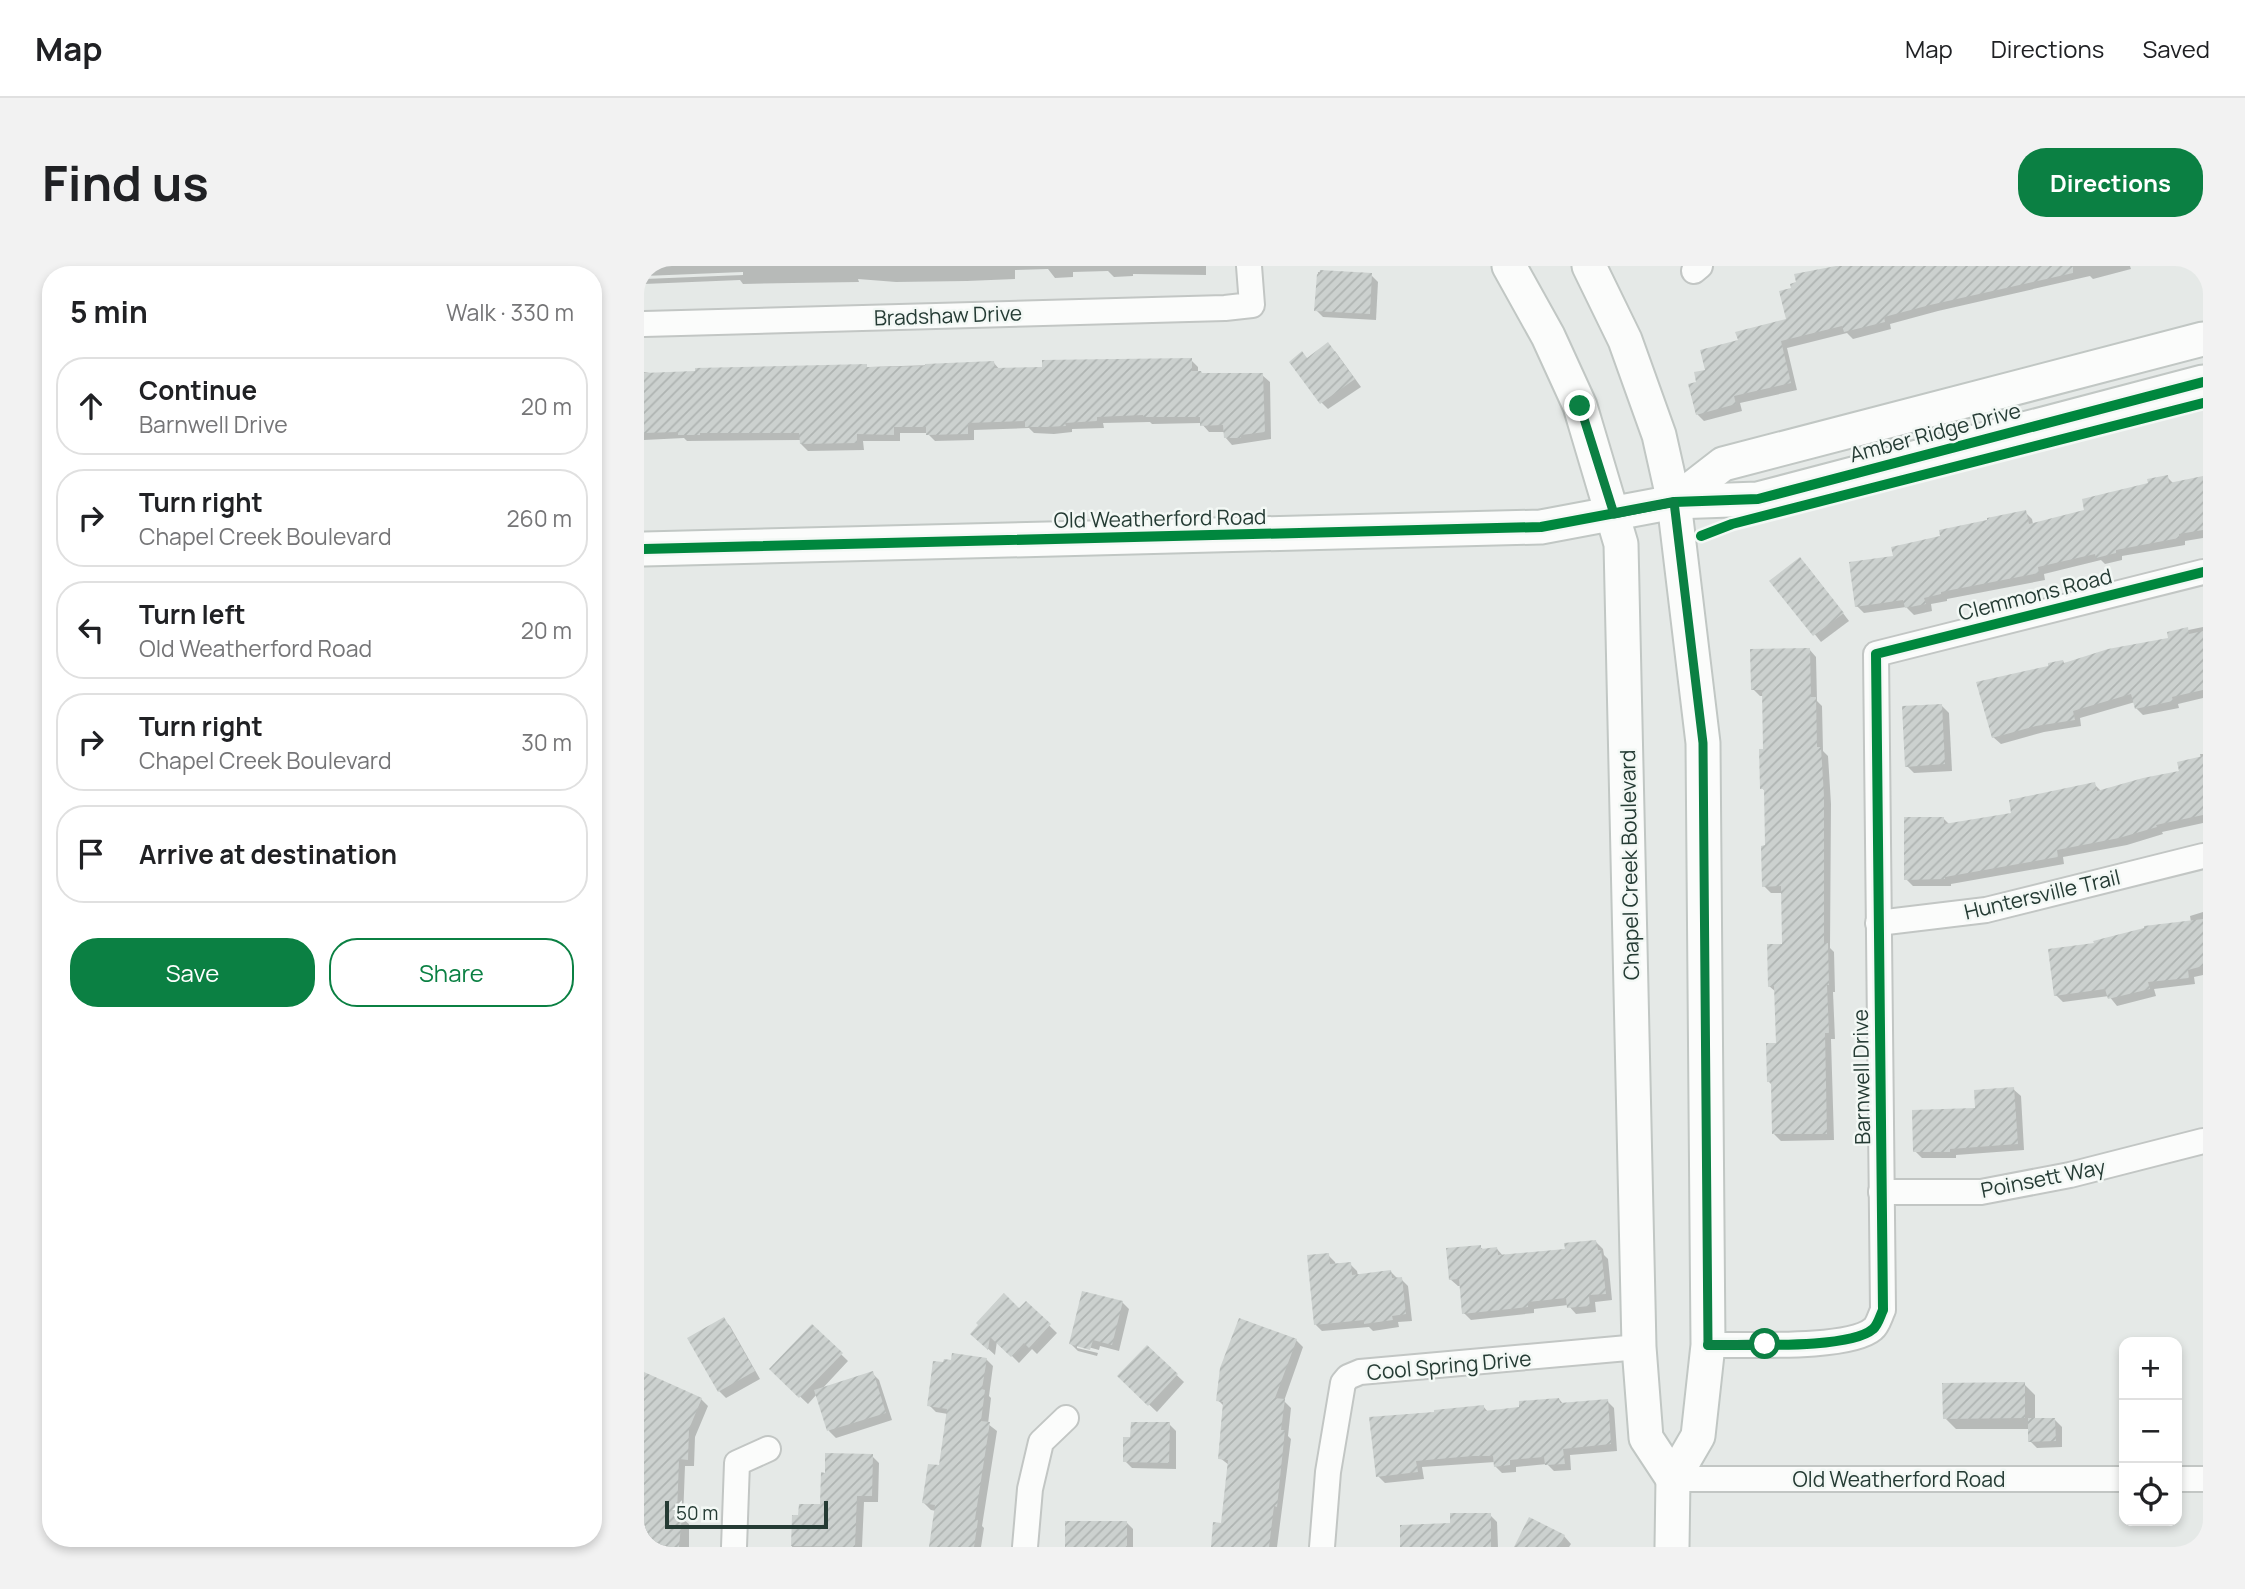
<!DOCTYPE html>
<meta charset="utf-8">
<style>
:root{--surface:#fff;--page:#f2f2f2;--text:#202124;--muted:#757577;--line:#e0e0e0;--accent:#0b8043}
body{margin:0;font-family:Manrope,sans-serif;background:var(--page);color:var(--text)}
.controls{position:absolute;right:21px;bottom:21px;display:grid;overflow:hidden;border-radius:14px;box-shadow:0 4px 10px #0003}
.controls button{width:63px;height:63px;display:grid;place-items:center;padding:0;border:0;border-bottom:2px solid var(--line);background:var(--surface);color:var(--text);font:35px sans-serif}
.scale{position:absolute;left:21px;bottom:18px;width:163px;box-sizing:border-box;padding-left:7px;border:4px solid #253b34;border-top:0;font-size:19px;line-height:24px;white-space:nowrap;color:#253b34;-webkit-text-stroke:5px #f3f8f5;paint-order:stroke}
.stop{position:absolute;width:21px;height:21px;margin:-16px;border:5px solid #0b8043;border-radius:50%;background:#fff}
.stop.end{background:#0b8043;border-color:#fff;box-shadow:0 2px 7px #0008}
.list{margin:0;padding:0;list-style:none}
h2{display:flex;justify-content:space-between;align-items:center;height:91px;margin:0;padding:0 28px;font-size:30px}
h2 small{font-size:23px;font-weight:400;color:var(--muted)}
.list li{display:grid;grid-template-columns:46px 1fr auto;gap:21px;align-items:center;box-sizing:border-box;height:98px;margin:0 14px 14px;padding:0 14px;border:2px solid var(--line);border-radius:28px}
.list b{display:block;font-size:26px;white-space:nowrap}
.list p{margin:0;font-size:23px;white-space:nowrap;color:var(--muted)}
.list em{font-size:23px;font-style:normal;color:var(--muted)}
.actions{display:flex;gap:14px;padding:21px 28px}
.actions a{flex:1;padding:16px 0;border:2px solid var(--accent);border-radius:28px;text-align:center;font-size:24px;color:var(--accent)}
.actions .main{background:var(--accent);color:#fff}
.icon{flex:none;width:38px;height:38px;fill:none;stroke:currentColor;stroke-width:2;stroke-linecap:round;stroke-linejoin:round}
.map{position:relative;flex:none;width:1559px;height:1281px;overflow:hidden;border-radius:28px}
header{display:flex;align-items:center;gap:42px;box-sizing:border-box;height:98px;padding:0 35px;background:var(--surface);border-bottom:2px solid var(--line)}
header strong{font-size:33px}
nav{display:flex;gap:38px;margin-inline-start:auto;font-size:24px}
.intro{display:flex;align-items:center;justify-content:space-between;box-sizing:border-box;height:168px;padding:0 42px}
h1{margin:0;font-size:49px}
.button{padding:18px 32px;border-radius:28px;background:var(--accent);color:#fff;font-size:24px;font-weight:700}
main{display:flex;gap:42px;padding:0 42px}
aside{flex:1;background:var(--surface);border-radius:28px;box-shadow:0 4px 10px #0003}
.map>svg:first-child{display:block}
.shadow{fill:#0003}
.building{fill:url(#building-hatch)}
.lines{fill:none;stroke-linecap:round;stroke-linejoin:round}
.street-casing{stroke:#c2c6c4;stroke-width:28}
.secondary-casing{stroke:#c1c7c4;stroke-width:37}
.street{stroke:#fbfcfb;stroke-width:24}
.secondary{stroke:#fbfcfb;stroke-width:33}
.cycleway-casing{stroke:#f3f8f5;stroke-width:15}
.cycleway{stroke:#00873e;stroke-width:10}
.route{stroke:#0b8043;stroke-width:9}
.labels{text-anchor:middle;dominant-baseline:central;stroke-width:5;stroke-linejoin:round;paint-order:stroke}
.street-label{font-size:21px;fill:#253b34;stroke:#f3f8f5}
</style>
<header>
<strong>Map</strong>
<nav><a>Map</a><a>Directions</a><a>Saved</a></nav>
</header>
<div class="intro"><h1>Find us</h1><a class="button">Directions</a></div>
<main>
<aside>
<h2>5 min<small>Walk · 330 m</small></h2>
<ul class="list">
<li><svg class="icon" aria-label="ahead" viewBox="0 0 24 24"><path d="M12 20V5M6 11l6-6 6 6"/></svg><div><b>Continue</b><p>Barnwell Drive</p></div><em>20 m</em></li>
<li><svg class="icon" aria-label="right" viewBox="0 0 24 24"><path d="M7 20v-9h11M14 6l5 5-5 5"/></svg><div><b>Turn right</b><p>Chapel Creek Boulevard</p></div><em>260 m</em></li>
<li><svg class="icon" aria-label="left" viewBox="0 0 24 24"><path d="M17 20v-9H6M10 6l-5 5 5 5"/></svg><div><b>Turn left</b><p>Old Weatherford Road</p></div><em>20 m</em></li>
<li><svg class="icon" aria-label="right" viewBox="0 0 24 24"><path d="M7 20v-9h11M14 6l5 5-5 5"/></svg><div><b>Turn right</b><p>Chapel Creek Boulevard</p></div><em>30 m</em></li>
<li><svg class="icon" aria-label="arrive" viewBox="0 0 24 24"><path d="M6 21V4h12l-3 4 3 4H6"/></svg><div><b>Arrive at destination</b></div></li>
</ul>
<div class="actions"><a class="main">Save</a><a>Share</a></div>
</aside>
<div class="map">
<svg width="1559" height="1281" viewBox="0 0 1559 1281">
<defs>
<pattern id="building-hatch" width="6" height="6" patternUnits="userSpaceOnUse" patternTransform="scale(1.75)"><rect width="6" height="6" fill="#ccd1cf"/><path d="M-1 1l2-2M0 6l6-6M5 7l2-2" fill="none" stroke="#afb4b2"/></pattern>
</defs>
<rect width="100%" height="100%" fill="#e5e9e7"/>
<!-- shadow -->
<g class="shadow">
<polygon points="0,0 562,0 562,9 489,8 489,10 470,11 464,5 429,6 429,11 411,12 404,3 371,4 371,13 323,15 252,16 214,13 215,16 149,17 99,18 96,14 0,18 0,13 99,9 99,6 0,10"/>
<polygon points="1197,0 1486,0 1487,3 1449,13 1446,10 1294,45 1246,58 1247,63 1209,73 1203,67 1143,82 1153,124 1096,137 1098,145 1060,155 1053,148 1055,117 1063,105 1096,76 1144,54 1149,23"/>
<polygon points="674,6 727,9 734,16 732,54 679,51 672,44"/>
<polygon points="691,85 717,121 684,143 677,136"/>
<polygon points="547,94 554,101 554,106 559,109 618,109 626,116 627,173 588,179 581,171 581,166 565,166 557,157 508,158 506,156 459,157 460,162 428,163 428,166 410,168 390,167 385,162 330,164 330,174 291,175 283,167 256,167 256,175 219,175 220,184 164,185 157,178 157,174 43,175 40,172 0,174 0,106 12,108 350,97 356,104"/>
<polygon points="1523,211 1530,218 1559,212 1559,272 1541,275 1541,279 1478,290 1478,294 1461,298 1457,294 1400,308 1401,314 1303,333 1303,335 1287,338 1288,345 1270,349 1262,341 1220,347 1213,340 1251,291 1298,272 1381,246 1388,253 1389,258 1443,246"/>
<polygon points="1163,300 1205,355 1177,376 1128,315"/>
<polygon points="1559,361 1559,432 1534,438 1535,442 1499,449 1492,442 1491,436 1436,452 1437,460 1400,466 1357,478 1349,471 1421,399 1526,373 1525,368"/>
<polygon points="1165,383 1172,391 1173,435 1178,440 1179,485 1184,490 1187,538 1186,682 1190,686 1191,726 1189,726 1191,773 1187,773 1190,874 1137,875 1130,868 1129,820 1125,816 1134,779 1132,726 1125,720 1140,680 1139,627 1127,627 1120,620 1123,581 1122,526 1118,522 1121,484 1120,430 1116,430 1109,423"/>
<polygon points="1298,440 1305,447 1308,505 1270,507 1263,500"/>
<polygon points="1556,488 1559,488 1559,557 1518,566 1519,568 1483,579 1419,591 1420,598 1307,618 1307,620 1269,620 1262,613 1299,552 1306,559 1369,549 1450,518 1458,526 1537,506 1557,493"/>
<polygon points="1559,646 1559,709 1550,711 1551,718 1510,723 1512,730 1473,740 1465,730 1419,736 1412,729 1452,679 1547,656 1546,650"/>
<polygon points="1369,823 1377,830 1380,884 1312,889 1312,892 1278,892 1271,885"/>
<polygon points="952,976 959,983 960,989 964,993 968,1034 951,1036 952,1046 932,1048 924,1039 890,1043 890,1047 827,1054 820,1047 818,1020 814,1020 806,1013 836,981 840,984 853,983 860,991 923,984"/>
<polygon points="684,989 691,996 692,1000 706,998 713,1005 714,1010 747,1006 754,1013 757,1013 764,1020 768,1055 754,1056 755,1061 729,1065 725,1061 678,1065 671,1058"/>
<polygon points="478,1036 485,1043 475,1085 456,1080 455,1084 433,1078 433,1082 454,1087 453,1090 434,1085 427,1078"/>
<polygon points="382,1037 413,1067 393,1088 388,1083 375,1097 353,1075 351,1089 328,1068 376,1044"/>
<polygon points="79,1053 86,1060 116,1113 82,1132 75,1125"/>
<polygon points="168,1060 204,1095 177,1124 228,1107 235,1114 248,1154 192,1172 185,1165 173,1128 164,1138 127,1103"/>
<polygon points="652,1074 659,1081 640,1135 647,1142 644,1170 647,1173 633,1281 569,1281 578,1259 585,1199 576,1192 581,1141 574,1134"/>
<polygon points="503,1081 540,1116 513,1146 475,1110"/>
<polygon points="342,1093 349,1100 345,1130 347,1132 344,1158 353,1165 338,1260 340,1262 337,1281 287,1281 292,1245 287,1244 280,1237 297,1201 304,1148 292,1146 285,1139"/>
<polygon points="0,1112 57,1133 64,1140 51,1171 50,1200 41,1200 39,1253 45,1258 45,1281 0,1281"/>
<polygon points="1380,1118 1391,1129 1391,1154 1410,1153 1418,1161 1418,1181 1393,1182 1386,1175 1386,1163 1312,1163 1301,1152"/>
<polygon points="915,1133 920,1139 963,1135 970,1142 973,1185 926,1189 927,1204 910,1205 903,1198 872,1201 872,1206 858,1207 851,1200 851,1196 778,1201 780,1213 741,1217 734,1210 791,1148 839,1140 844,1146 877,1142"/>
<polygon points="525,1158 532,1165 532,1203 488,1202 481,1195 488,1173"/>
<polygon points="228,1190 235,1197 234,1236 220,1236 218,1281 148,1281 150,1251 178,1240"/>
<polygon points="846,1249 853,1256 854,1281 758,1281 808,1259"/>
<polygon points="482,1256 489,1263 489,1281 422,1281"/>
<polygon points="920,1270 927,1278 925,1281 872,1281"/>
</g>
<!-- building -->
<g class="building">
<polygon points="1192,0 1429,0 1429,7 1286,39 1240,51 1241,56 1200,66 1198,60 1137,75 1147,117 1090,130 1092,138 1052,149 1044,118 1052,116 1050,106 1061,104 1056,84 1094,74 1091,66 1142,53 1135,25 1147,22 1146,18 1152,16 1150,8"/>
<polygon points="676,4 728,7 726,48 670,45 673,8 675,9"/>
<polygon points="684,76 711,113 676,138 645,96 658,85 663,92"/>
<polygon points="548,92 548,105 557,105 558,107 619,107 621,166 597,169 597,172 580,172 579,159 556,160 556,151 500,151 499,149 453,151 453,155 421,157 422,160 402,161 381,161 381,155 324,157 324,168 282,169 282,161 250,161 250,169 213,168 213,177 156,178 155,167 56,167 56,169 34,169 34,166 0,167 0,107 51,105 51,102 223,98 223,101 281,100 281,98 350,95 351,102 398,101 398,94"/>
<polygon points="1524,209 1525,217 1559,210 1559,264 1535,268 1535,272 1472,284 1472,287 1452,292 1451,288 1394,301 1395,307 1297,326 1297,328 1280,332 1282,338 1261,342 1259,334 1211,341 1205,296 1249,290 1247,281 1296,270 1295,264 1343,254 1343,252 1382,244 1385,258 1440,244 1438,233 1504,217 1503,213"/>
<polygon points="1156,291 1200,347 1169,370 1125,315"/>
<polygon points="1544,361 1545,368 1559,365 1559,424 1528,431 1529,435 1491,443 1487,428 1429,445 1431,454 1392,460 1348,472 1332,416 1404,400 1404,397 1419,394 1420,397 1464,383 1524,372 1523,366"/>
<polygon points="1166,382 1167,431 1172,431 1173,481 1177,481 1180,530 1180,677 1184,677 1185,719 1183,719 1185,767 1181,767 1183,868 1128,868 1127,816 1123,816 1122,777 1132,777 1130,720 1124,721 1123,678 1138,678 1137,620 1118,621 1117,580 1121,579 1120,523 1116,523 1115,483 1119,483 1118,424 1107,424 1106,383"/>
<polygon points="1298,438 1301,498 1261,501 1258,440"/>
<polygon points="1559,490 1559,549 1512,559 1513,561 1475,572 1413,584 1414,591 1301,611 1301,613 1260,614 1260,551 1300,551 1300,558 1367,547 1365,534 1451,516 1453,525 1499,512 1535,505 1533,496"/>
<polygon points="1559,653 1559,700 1544,704 1545,712 1504,716 1506,723 1464,733 1461,723 1410,730 1404,683 1450,677 1449,675 1500,662 1500,660"/>
<polygon points="1370,821 1374,878 1306,883 1306,886 1269,886 1268,844 1331,842 1330,824"/>
<polygon points="952,974 954,984 957,984 962,1028 945,1029 946,1040 923,1042 922,1032 884,1036 884,1041 818,1048 815,1013 805,1014 802,982 837,979 837,983 853,981 854,989 921,983 920,977"/>
<polygon points="685,987 686,998 707,996 708,1009 747,1004 748,1012 758,1011 762,1048 748,1050 749,1054 720,1058 720,1054 670,1059 663,989"/>
<polygon points="438,1025 479,1035 468,1079 449,1074 446,1084 425,1078"/>
<polygon points="360,1027 375,1042 382,1035 407,1058 385,1082 380,1077 367,1091 346,1071 344,1084 326,1068 334,1059 332,1057"/>
<polygon points="80,1051 111,1105 74,1126 43,1072"/>
<polygon points="595,1052 653,1073 631,1132 641,1133 637,1164 641,1164 633,1241 630,1240 625,1281 567,1281 569,1256 577,1257 584,1194 574,1193 579,1136 572,1135 576,1102"/>
<polygon points="168,1058 199,1087 155,1132 125,1103"/>
<polygon points="503,1079 534,1108 504,1140 473,1110"/>
<polygon points="308,1087 343,1092 338,1123 341,1124 337,1155 346,1156 331,1253 334,1254 330,1281 285,1281 291,1239 278,1237 284,1198 295,1199 303,1143 283,1140 289,1095 299,1096 300,1093 307,1094"/>
<polygon points="229,1105 242,1147 183,1165 170,1124"/>
<polygon points="0,1106 58,1132 45,1163 44,1194 35,1193 33,1249 38,1250 35,1281 0,1281"/>
<polygon points="1381,1116 1381,1152 1299,1153 1298,1117"/>
<polygon points="915,1132 916,1137 964,1133 967,1178 919,1183 921,1198 901,1199 900,1191 866,1194 866,1199 850,1201 849,1190 829,1190 772,1195 774,1206 732,1211 725,1151 790,1146 790,1144 840,1139 840,1145 875,1141 875,1135"/>
<polygon points="1384,1152 1411,1152 1412,1175 1384,1176"/>
<polygon points="487,1156 526,1156 525,1197 479,1196 479,1171 486,1171"/>
<polygon points="181,1187 229,1188 228,1230 213,1230 211,1281 147,1280 148,1249 154,1249 155,1238 176,1238 177,1206 181,1207"/>
<polygon points="806,1247 847,1247 847,1281 756,1281 756,1259 806,1257"/>
<polygon points="885,1251 921,1269 915,1281 870,1281"/>
<rect x="421" y="1255" width="62" height="26"/>
</g>
<g class="lines">
<defs>
<g id="street">
<polyline points="1050,5 1056,0"/>
<polyline points="0,58 581,42 608,39 605,0"/>
<polyline points="1234,657 1342,644 1559,590"/>
<polyline points="1237,926 1337,926 1426,909 1559,875"/>
<path d="M1064,1079C1099,1078 1205,1084 1229,1063C1234,1059 1236,1050 1239,1044L1232,388L1559,306"/>
<polyline points="1029,1213 1480,1213"/>
<polyline points="1533,1213 1559,1213"/>
<polyline points="90,1281 93,1197 124,1183"/>
<polyline points="381,1281 386,1223 397,1176 422,1152"/>
<polyline points="678,1281 684,1206 699,1117 704,1111 716,1106 995,1081"/>
</g>
<g id="secondary">
<polyline points="865,0 904,70 936,140 977,278 995,1081 1002,1172 1029,1213"/>
<polyline points="945,0 981,74 1015,169 1030,236 1059,477 1064,1079 1054,1170 1029,1213 1028,1281"/>
<polyline points="1030,236 1079,198 1559,73"/>
<polyline points="0,283 897,261 1030,236 1114,233 1559,116"/>
</g>
</defs>
<!-- street casing -->
<use href="#street" class="street-casing"/>
<!-- secondary casing -->
<use href="#secondary" class="secondary-casing"/>
<!-- street -->
<use href="#street" class="street"/>
<!-- secondary -->
<use href="#secondary" class="secondary"/>
<defs>
<g id="cycleway">
<polyline points="1057,270 1088,258 1559,137"/>
<polyline points="0,283 897,261 1030,236 1114,233 1559,116"/>
<path d="M1064,1079C1099,1078 1205,1084 1229,1063C1234,1059 1236,1050 1239,1044L1232,388L1559,306"/>
</g>
</defs>
<!-- cycleway casing -->
<use href="#cycleway" class="cycleway-casing"/>
<!-- cycleway -->
<use href="#cycleway" class="cycleway"/>
</g>
<g class="lines">
<!-- route -->
<polyline class="route" points="936,140 970,248 1030,236 1059,477 1064,1079 1121,1078"/>
</g>
<g class="labels">
<!-- street labels -->
<g class="street-label">
<text transform="translate(304 49) rotate(-2)">Bradshaw Drive</text>
<text transform="translate(1291 166) rotate(-15)">Amber Ridge Drive</text>
<text transform="translate(516 252) rotate(-1)">Old Weatherford Road</text>
<text transform="translate(1391 328) rotate(-14)">Clemmons Road</text>
<text transform="translate(985 599) rotate(-91)">Chapel Creek Boulevard</text>
<text transform="translate(1398 628) rotate(-13)">Huntersville Trail</text>
<text transform="translate(1217 811) rotate(-91)">Barnwell Drive</text>
<text transform="translate(1399 912) rotate(-11)">Poinsett Way</text>
<text transform="translate(805 1099) rotate(-5)">Cool Spring Drive</text>
<text x="1255" y="1213">Old Weatherford Road</text>
</g>
</g>
</svg>
<div class="controls">
<button>+</button>
<button>−</button>
<button><svg class="icon" aria-label="locate" viewBox="0 0 24 24"><circle cx="12" cy="12" r="6"/><path d="M12 2v4M12 18v4M2 12h4M18 12h4"/></svg></button>
</div>
<div class="scale">50 m</div>
<div class="stop" style="left:1121px;top:1078px"></div>
<div class="stop end" style="left:936px;top:140px"></div>
</div>
</main>
